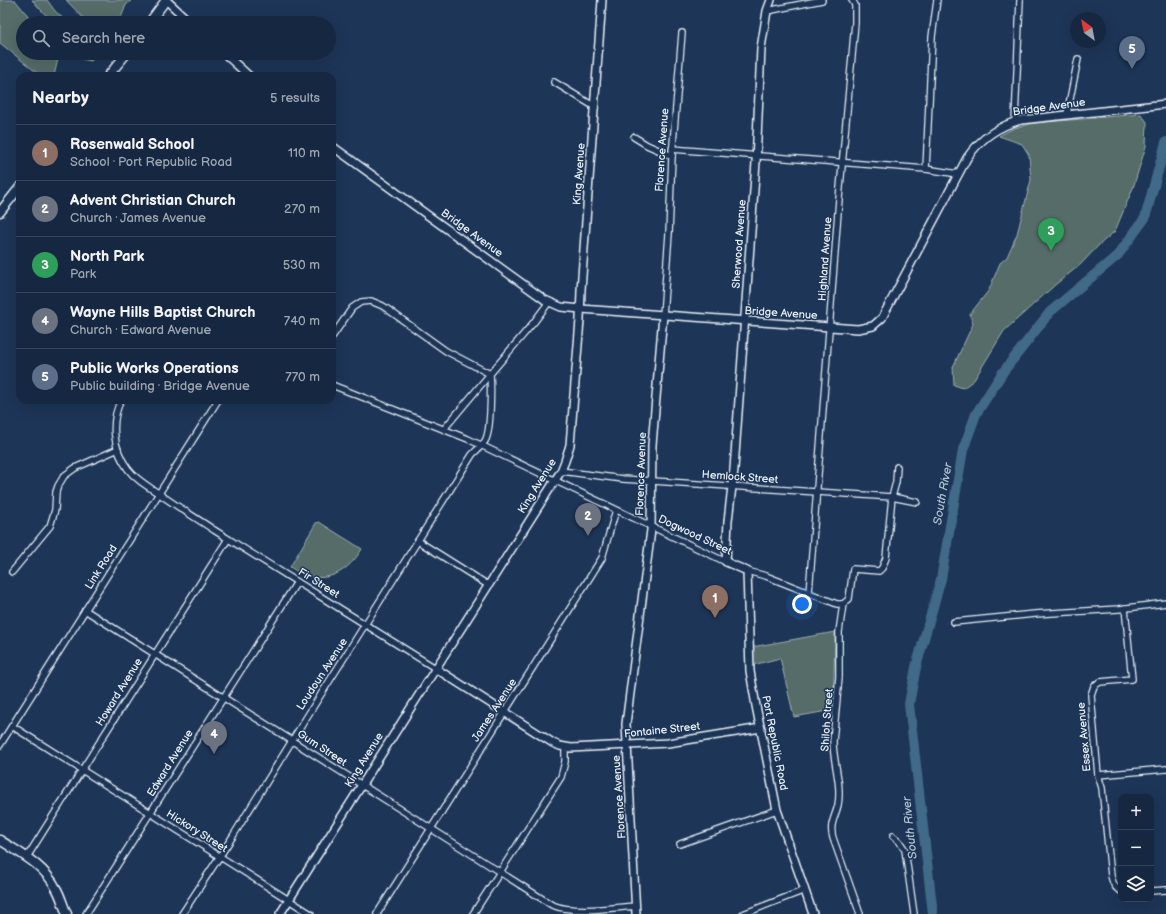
<!DOCTYPE html>
<meta charset="utf-8">
<style>
:root{--surface:#162841;--page:#23344c;--text:#f1f3f6;--muted:#9ea6b1;--line:#35445a;--accent:#95b2f1}
body{margin:0;font-family:"Balsamiq Sans",sans-serif;background:var(--page);color:var(--text)}
.controls{position:absolute;right:12px;bottom:12px;display:grid;overflow:hidden;border-radius:8px;box-shadow:0 4px 16px #0002}
.controls button{width:36px;height:36px;display:grid;place-items:center;padding:0;border:0;border-bottom:1px solid var(--line);background:var(--surface);color:var(--text);font:20px sans-serif}
.compass{position:absolute;left:1070px;top:12px;width:36px;height:36px;border-radius:50%;background:var(--surface);box-shadow:0 4px 16px #0002;rotate:328deg}
.you{position:absolute;left:802px;top:604px;width:14px;height:14px;margin:-10px;border:3px solid #fff;border-radius:50%;background:#1a73e8;box-shadow:0 0 0 6px #1a73e833}
.badge{display:grid;place-items:center;width:26px;height:26px;border-radius:50%;background:var(--accent);color:#fff;font-size:13px;font-weight:700}
.pin{position:absolute;translate:-50% -33px;filter:drop-shadow(0 1px 2px #0008)}
.pin::after{content:'';position:absolute;top:21px;width:14px;height:12px;background:inherit;clip-path:polygon(0 0,100% 0,50% 100%)}
.list{margin:0;padding:0;list-style:none}
h2{display:flex;justify-content:space-between;align-items:center;height:52px;margin:0;padding:0 16px;font-size:17px}
h2 small{font-size:13px;font-weight:400;color:var(--muted)}
.list li{display:grid;grid-template-columns:26px 1fr auto;gap:12px;align-items:center;box-sizing:border-box;height:56px;padding:0 16px;border-top:1px solid var(--line)}
.list b{display:block;font-size:15px;white-space:nowrap}
.list p{margin:0;font-size:13px;white-space:nowrap;color:var(--muted)}
.list em{font-size:13px;font-style:normal;color:var(--muted)}
.icon{flex:none;width:22px;height:22px;fill:none;stroke:currentColor;stroke-width:2;stroke-linecap:round;stroke-linejoin:round}
.map{position:relative;flex:none;width:1166px;height:914px;overflow:hidden}
.search{position:absolute;background:var(--surface);box-shadow:0 4px 16px #0002;left:16px;top:16px;width:320px;height:44px;display:flex;align-items:center;gap:10px;box-sizing:border-box;padding:0 14px;border-radius:22px;color:var(--muted);font-size:15px}
.panel{position:absolute;background:var(--surface);box-shadow:0 4px 16px #0002;left:16px;top:72px;width:320px;height:332px;border-radius:12px}
.map>svg:first-child{display:block}
.green{fill:#556c68;stroke:#9eaeb0}
.lines{fill:none;stroke-linecap:round;stroke-linejoin:round}
.river{stroke:#406a87;stroke-width:10}
.minor-casing{stroke:#e8f1f8;stroke-width:8}
.tertiary-casing{stroke:#e8f1f8;stroke-width:10}
.secondary-casing{stroke:#e8f1f8;stroke-width:11}
.minor{stroke:#1d3557;stroke-width:5.5}
.tertiary{stroke:#1d3557;stroke-width:7}
.secondary{stroke:#1d3557;stroke-width:8}
.labels{text-anchor:middle;dominant-baseline:central;stroke-width:3;stroke-linejoin:round;paint-order:stroke}
.street-label{font-size:11px;fill:#e8f1f8;stroke:#1d3557}
.water-label{font-size:12px;font-style:italic;fill:#adc2d0;stroke:#1d3557}
</style>
<div class="map">
<svg width="1166" height="914" viewBox="0 0 1166 914">
<rect width="100%" height="100%" fill="#1d3557"/>
<filter id="ink" filterUnits="userSpaceOnUse"><feTurbulence type="fractalNoise" baseFrequency=".025" numOctaves="2"/><feDisplacementMap in="SourceGraphic" scale="8" xChannelSelector="R" yChannelSelector="G"/><feConvolveMatrix kernelMatrix="1 2 1 2 8 2 1 2 1" color-interpolation-filters="sRGB"/></filter>
<g filter="url(#ink)">
<!-- green -->
<g class="green">
<polygon points="0,0 15,0 34,23 23,23 23,53 71,53 67,56 58,59 54,76 41,76 0,43"/>
<polygon points="32,0 47,0 55,11 68,23 53,23"/>
<polygon points="66,0 132,0 126,5 119,23 88,23"/>
<polygon points="78,53 94,53 96,56 91,61 82,59"/>
<polygon points="1141,114 1147,122 1146,146 1133,188 1115,231 1099,245 1080,265 1056,284 1004,331 974,380 963,388 954,385 953,367 973,324 970,314 989,290 1000,263 1007,257 1017,234 1031,180 1029,155 1022,144 999,136 1014,128 1035,123"/>
<path d="M319,522L362,549C345,577 319,587 290,567L316,523Z"/>
<polygon points="835,632 833,710 794,717 780,658 753,665 752,647"/>
</g>
<g class="lines">
<!-- river -->
<polyline class="river" points="933,914 909,704 916,667 941,579 963,450 976,414 1003,372 1050,312 1118,255 1145,218 1166,142"/>
<defs>
<g id="minor">
<polyline points="767,11 822,0"/>
<polyline points="554,82 595,107"/>
<polyline points="1067,114 1078,59"/>
<polyline points="1015,121 1020,0"/>
<polyline points="634,137 647,145 672,156"/>
<polyline points="672,149 926,169 958,174"/>
<polyline points="926,169 932,37 937,0"/>
<polyline points="663,315 669,234 672,156 682,33"/>
<polyline points="332,337 352,308 361,302 371,301 383,306 446,351 490,374 444,429"/>
<polyline points="332,385 468,439 726,562"/>
<path d="M121,400C110,422 113,449 128,469C136,480 149,487 161,495C178,507 196,518 214,530C288,576 361,622 435,668"/>
<polyline points="561,471 623,479 892,497 917,502"/>
<polyline points="418,541 488,585"/>
<polyline points="747,571 766,576 837,604 843,604"/>
<polyline points="12,572 50,526 55,510 56,492 58,486 64,476 75,468 118,449"/>
<polyline points="809,593 839,199 855,23 855,5 852,0"/>
<path d="M843,604L839,632V677L833,741C833,762 842,784 838,805C835,818 829,824 833,838L860,914"/>
<polyline points="843,604 849,599 853,569 879,571 882,568 886,558 892,497 896,482 897,467"/>
<path d="M85,610L552,905C575,914 611,908 636,906"/>
<polyline points="954,622 1035,614 1119,609 1166,603"/>
<polyline points="12,726 311,914"/>
<polyline points="0,745 218,400"/>
<polyline points="1098,775 1166,769"/>
<polyline points="893,836 899,841 905,850 914,914"/>
<polyline points="680,844 777,810"/>
<polyline points="27,857 228,539"/>
<path d="M1121,891C1114,888 1113,883 1111,876L1102,788L1098,775L1091,695L1094,686L1100,682L1132,679L1125,608"/>
<polyline points="1151,891 1166,890"/>
<polyline points="86,914 297,582"/>
<path d="M182,914L233,836L308,715L472,455C476,450 484,445 486,439C491,428 491,386 490,374L534,322L549,302"/>
<polyline points="377,914 602,558 616,510"/>
<polyline points="473,914 561,777 565,762 565,747"/>
<polyline points="743,914 805,890"/>
</g>
<g id="tertiary">
<polyline points="166,0 191,23"/>
<polyline points="771,0 767,11 761,48 756,162 734,469 728,521 726,562 747,571 750,671 756,706 777,810 813,914"/>
<polyline points="224,53 249,76"/>
<path d="M332,146L545,300L561,307L581,309L858,329L873,326L882,318L967,158C980,139 998,126 1021,120L1166,104"/>
<polyline points="435,668 553,743 560,746 571,748 668,743 761,728"/>
<polyline points="280,914 561,471 565,461 570,445 580,320 581,290 602,0"/>
<polyline points="636,914 626,724 651,530 652,445 663,315"/>
</g>
<g id="secondary">
<polyline points="149,23 166,0"/>
<polyline points="108,76 127,53"/>
<polyline points="0,212 20,187"/>
<path d="M0,840C21,854 44,865 56,888C61,896 63,906 67,914"/>
</g>
</defs>
<!-- minor casing -->
<use href="#minor" class="minor-casing"/>
<!-- tertiary casing -->
<use href="#tertiary" class="tertiary-casing"/>
<!-- secondary casing -->
<use href="#secondary" class="secondary-casing"/>
<!-- minor -->
<use href="#minor" class="minor"/>
<!-- tertiary -->
<use href="#tertiary" class="tertiary"/>
<!-- secondary -->
<use href="#secondary" class="secondary"/>
</g>
</g>
<g class="labels">
<!-- street labels -->
<g class="street-label">
<text transform="translate(1049 107) rotate(-8)">Bridge Avenue</text>
<text transform="translate(662 150) rotate(-86)">Florence Avenue</text>
<text transform="translate(579 174) rotate(-86)">King Avenue</text>
<text transform="translate(472 233) rotate(36)">Bridge Avenue</text>
<text transform="translate(739 244) rotate(-86)">Sherwood Avenue</text>
<text transform="translate(825 259) rotate(-86)">Highland Avenue</text>
<text transform="translate(781 313) rotate(4)">Bridge Avenue</text>
<text transform="translate(641 474) rotate(-88)">Florence Avenue</text>
<text transform="translate(740 477) rotate(4)">Hemlock Street</text>
<text transform="translate(537 486) rotate(-58)">King Avenue</text>
<text transform="translate(695 535) rotate(25)">Dogwood Street</text>
<text transform="translate(101 567) rotate(-58)">Link Road</text>
<text transform="translate(319 583) rotate(32)">Fir Street</text>
<text transform="translate(322 674) rotate(-57)">Loudoun Avenue</text>
<text transform="translate(119 692) rotate(-58)">Howard Avenue</text>
<text transform="translate(494 710) rotate(-57)">James Avenue</text>
<text transform="translate(827 720) rotate(-86)">Shiloh Street</text>
<text transform="translate(662 730) rotate(-6)">Fontaine Street</text>
<text transform="translate(1084 737) rotate(-95)">Essex Avenue</text>
<text transform="translate(775 743) rotate(79)">Port Republic Road</text>
<text transform="translate(322 748) rotate(33)">Gum Street</text>
<text transform="translate(364 760) rotate(-58)">King Avenue</text>
<text transform="translate(170 763) rotate(-58)">Edward Avenue</text>
<text transform="translate(619 797) rotate(-94)">Florence Avenue</text>
<text transform="translate(197 831) rotate(32)">Hickory Street</text>
</g>
<!-- water labels -->
<g class="water-label">
<text transform="translate(943 494) rotate(-80)">South River</text>
<text transform="translate(910 828) rotate(-96)">South River</text>
</g>
</g>
</svg>
<div class="controls">
<button>+</button>
<button>−</button>
<button><svg class="icon" aria-label="layers" viewBox="0 0 24 24"><path d="M12 4l9 5-9 5-9-5zM3 14l9 5 9-5"/></svg></button>
</div>
<svg class="compass" viewBox="-18 -18 36 36"><path d="M0-13l5 13h-10z" fill="#e53935"/><path d="M0 13l5-13h-10z" fill="#9ea6b1"/></svg>
<div class="you"></div>
<div class="pin badge" style="left:715px;top:618px;background:#8d6e63">1</div>
<div class="pin badge" style="left:588px;top:536px;background:#6b7280">2</div>
<div class="pin badge" style="left:1051px;top:251px;background:#2e9e5b">3</div>
<div class="pin badge" style="left:214px;top:754px;background:#6b7280">4</div>
<div class="pin badge" style="left:1132px;top:69px;background:#5c6f8a">5</div>
<div class="search"><svg class="icon" aria-label="search" viewBox="0 0 24 24"><circle cx="10" cy="10" r="6"/><path d="M15 15l6 6"/></svg>Search here</div>
<section class="panel">
<h2>Nearby<small>5 results</small></h2>
<ul class="list">
<li><span class="badge" style="background:#8d6e63">1</span><div><b>Rosenwald School</b><p>School · Port Republic Road</p></div><em>110 m</em></li>
<li><span class="badge" style="background:#6b7280">2</span><div><b>Advent Christian Church</b><p>Church · James Avenue</p></div><em>270 m</em></li>
<li><span class="badge" style="background:#2e9e5b">3</span><div><b>North Park</b><p>Park</p></div><em>530 m</em></li>
<li><span class="badge" style="background:#6b7280">4</span><div><b>Wayne Hills Baptist Church</b><p>Church · Edward Avenue</p></div><em>740 m</em></li>
<li><span class="badge" style="background:#5c6f8a">5</span><div><b>Public Works Operations</b><p>Public building · Bridge Avenue</p></div><em>770 m</em></li>
</ul>
</section>
</div>
